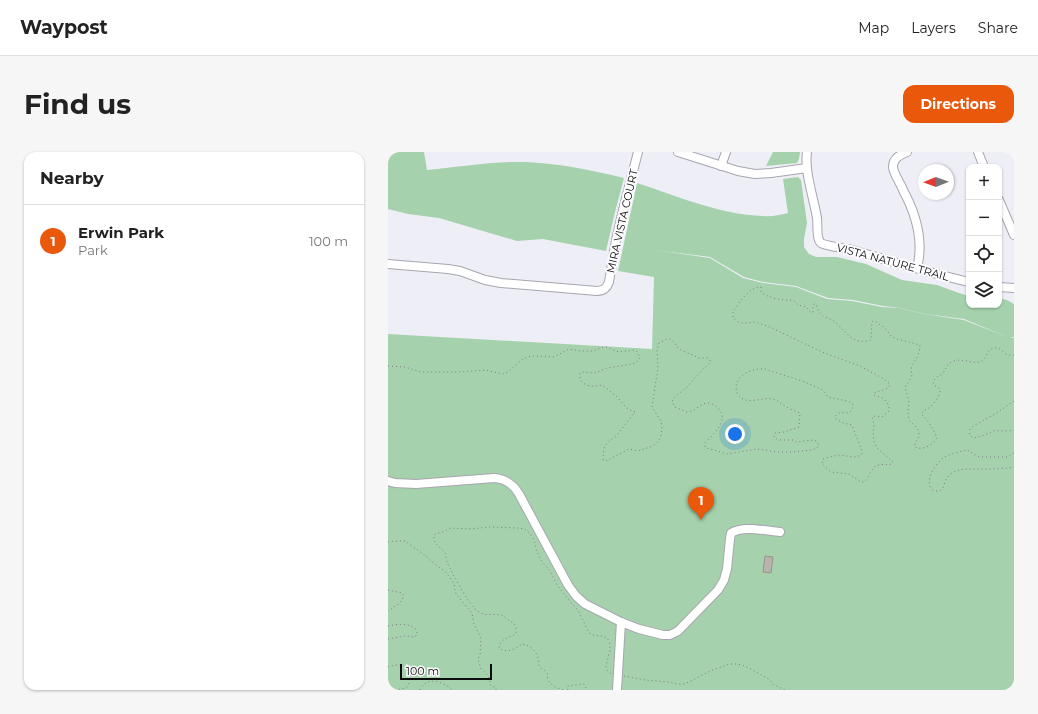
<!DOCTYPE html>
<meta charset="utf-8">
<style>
:root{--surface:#fff;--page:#f6f6f6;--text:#222;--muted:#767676;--line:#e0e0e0;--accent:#ea580c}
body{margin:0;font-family:Montserrat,sans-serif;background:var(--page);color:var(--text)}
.controls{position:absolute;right:12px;top:12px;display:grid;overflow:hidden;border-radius:8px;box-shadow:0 1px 3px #0004}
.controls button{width:36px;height:36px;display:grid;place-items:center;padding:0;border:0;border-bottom:1px solid var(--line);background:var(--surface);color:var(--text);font:20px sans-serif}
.compass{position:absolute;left:530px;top:12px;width:36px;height:36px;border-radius:50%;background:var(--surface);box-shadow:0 1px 3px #0004;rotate:269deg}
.scale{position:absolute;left:12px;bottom:10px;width:92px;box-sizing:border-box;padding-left:4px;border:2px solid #0d0d10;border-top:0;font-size:11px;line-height:14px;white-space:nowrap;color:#0d0d10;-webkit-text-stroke:3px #fcfcfe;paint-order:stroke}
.you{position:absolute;left:347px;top:282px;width:14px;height:14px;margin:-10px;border:3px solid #fff;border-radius:50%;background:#1a73e8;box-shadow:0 0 0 6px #1a73e833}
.badge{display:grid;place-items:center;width:26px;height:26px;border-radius:50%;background:var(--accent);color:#fff;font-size:13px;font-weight:700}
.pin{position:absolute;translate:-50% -33px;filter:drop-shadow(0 1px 2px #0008)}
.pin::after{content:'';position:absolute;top:21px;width:14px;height:12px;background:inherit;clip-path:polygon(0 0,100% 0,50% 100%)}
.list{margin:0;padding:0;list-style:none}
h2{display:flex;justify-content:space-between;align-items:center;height:52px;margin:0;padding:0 16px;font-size:17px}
h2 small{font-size:13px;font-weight:400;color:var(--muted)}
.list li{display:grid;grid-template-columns:26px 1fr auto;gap:12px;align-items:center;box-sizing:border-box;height:72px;padding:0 16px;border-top:1px solid var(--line)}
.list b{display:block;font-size:15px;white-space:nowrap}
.list p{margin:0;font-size:13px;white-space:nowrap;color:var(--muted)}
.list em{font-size:13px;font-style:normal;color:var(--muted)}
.icon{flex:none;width:22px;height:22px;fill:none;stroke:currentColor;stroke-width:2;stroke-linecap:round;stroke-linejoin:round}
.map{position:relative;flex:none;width:626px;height:538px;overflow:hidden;border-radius:12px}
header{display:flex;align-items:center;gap:24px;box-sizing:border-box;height:56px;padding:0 20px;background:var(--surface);border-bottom:1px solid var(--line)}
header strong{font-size:19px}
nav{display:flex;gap:22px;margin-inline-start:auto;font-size:14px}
.intro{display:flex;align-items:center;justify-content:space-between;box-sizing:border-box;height:96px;padding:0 24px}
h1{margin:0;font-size:28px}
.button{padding:10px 18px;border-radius:12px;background:var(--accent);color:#fff;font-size:14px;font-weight:700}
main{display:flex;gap:24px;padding:0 24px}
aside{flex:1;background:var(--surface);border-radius:12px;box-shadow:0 1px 3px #0004}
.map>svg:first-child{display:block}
.green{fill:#a5d2ad}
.building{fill:#bab2ad;stroke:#9a938e}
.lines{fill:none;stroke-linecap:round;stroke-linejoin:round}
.minor-casing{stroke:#a7a6af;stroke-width:10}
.path{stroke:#7a7a80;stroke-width:1;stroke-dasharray:1 3;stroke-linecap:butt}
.minor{stroke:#fff;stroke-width:8}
.labels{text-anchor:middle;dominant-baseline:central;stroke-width:4;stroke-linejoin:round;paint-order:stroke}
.street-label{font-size:11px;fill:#0d0d10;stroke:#fcfcfe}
</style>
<header>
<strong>Waypost</strong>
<nav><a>Map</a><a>Layers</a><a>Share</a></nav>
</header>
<div class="intro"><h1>Find us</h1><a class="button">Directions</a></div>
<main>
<aside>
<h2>Nearby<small></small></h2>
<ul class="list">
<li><span class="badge">1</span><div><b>Erwin Park</b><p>Park</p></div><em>100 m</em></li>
</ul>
</aside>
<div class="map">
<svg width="626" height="538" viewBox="0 0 626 538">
<rect width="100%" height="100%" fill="#eeeef7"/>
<!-- green -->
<g class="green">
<path d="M0,0H36L39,18C72,15 106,9 139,10C174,12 203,18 236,26L227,60L218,99L155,87L129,89L51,66L20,62L0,57Z"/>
<polygon points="385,0 412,0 411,7 409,11 378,14"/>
<path d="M410,25L413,28L419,71L416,87V95L421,102L428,105H449L478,112L514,128L549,133L571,141L581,144V153H611V146L619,148L626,152V185L622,186L576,167L537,162L512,156L495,154L465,148L440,146L408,134L375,130L356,125L322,105L267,98L322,106L355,126L375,131L408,135L439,147L464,149L494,155L511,156L536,162L576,168L622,186H626V538H0V182L264,197L266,125L230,119L249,31C289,44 333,63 375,64C383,65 391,63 400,61L395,27Z"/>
</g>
<!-- building -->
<polygon class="building" points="377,404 385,405 383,421 375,420"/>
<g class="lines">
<defs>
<g id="minor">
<polyline points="290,0 350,19 367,22 383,21 419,16"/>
<path d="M419,0C416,19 426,47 429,66C430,72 428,85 432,90C435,94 457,96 464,98C503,109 542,121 581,130"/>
<path d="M519,0C512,3 505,6 505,15C505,21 513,32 515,38C528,62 536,89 529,116"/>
<polyline points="590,0 596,15"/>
<polyline points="333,14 338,0"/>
<polyline points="611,48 626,83"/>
<path d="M0,112L60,117L72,119L97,128L113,131L209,139C215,139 219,136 221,130L228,88L235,58L250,0"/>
<polyline points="611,135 626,136"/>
<path d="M0,329L7,331L28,332L106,326C118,327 125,332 131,342L180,433L188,444L197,452L233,470L251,477L275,483H282L290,479L330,438L336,428L339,417L342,387L343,381C355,373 379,379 392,380"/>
<polyline points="229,538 233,470"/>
</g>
</defs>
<!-- minor casing -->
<use href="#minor" class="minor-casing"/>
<!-- path -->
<g class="path">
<path d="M0,214L17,215L33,220H71L97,218L115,222L120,220L135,207L143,204L166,205L181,197L192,199H205L216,195H220L223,197L231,200L247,198L249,200L252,206L248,211L244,212L219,216L207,221L194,220L192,221C191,228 195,233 203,234C207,235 211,232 215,234C218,235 220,238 223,240C225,243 228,243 230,246C237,253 236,256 247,260L229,283L219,291L216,296L215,308L218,309L241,297L250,299L265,294L270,290L273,284L274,275L273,269L264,255L270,216L269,198L271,191L279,187H283L286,190L290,196L293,198L311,206H320L322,208V211L315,217L298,236L286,246L284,250L287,255C291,256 294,259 299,260C307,260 311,252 319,251C323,251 327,253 330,256C342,269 325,282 317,291V295L319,296L339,302L369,297L390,300H403L424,298L429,296L431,293L428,289L425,288L408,290L405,288H390L386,285L387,281L396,280L411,275L412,261C406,259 400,256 395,253C391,251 389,247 384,247C375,245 362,252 353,246C350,244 348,240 348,235C349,222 365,216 377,217L417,230L435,238L440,245L459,249L465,252C465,269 450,254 447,266L455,271L464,273L474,299V302C467,308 459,303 451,303C446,304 442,305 437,306L435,307L434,312L443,320L461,322L473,330H476C482,325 483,314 491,313C495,312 499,313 504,312L505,310L489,296L486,290L485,280L486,273L484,265L487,264L494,265L501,259C502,255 499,250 496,247C493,245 489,245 486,243V241C492,238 500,239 502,232L496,227L472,214L434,200L382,175L367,170L360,171H353L348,169L345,165V159C351,151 362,134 373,135V140C380,146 395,149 405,148L410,153L418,155L423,161L425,160V155L426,152H428L431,160L436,165C452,168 455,183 468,188C471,190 476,189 481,189L483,188L484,170L485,169H487L498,177L503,184L509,187L532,193C532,196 531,200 530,203C527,212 521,211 524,224L517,236L521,249L520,261L521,268L529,276L531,280V284L526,294C533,300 545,293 549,286C545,276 540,268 533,262C535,258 538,258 541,256C546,252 553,243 552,237L546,233L545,230C548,224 550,225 554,222C558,218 558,212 564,210C573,205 583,212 592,210C599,208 598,196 607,196C612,195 615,201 620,203H626"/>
<path d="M626,249L607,262L587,273L582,277C579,294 599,281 606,279C612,278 619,280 626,278"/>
<path d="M626,301L619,305H591L579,298C571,300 560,302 554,307C547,313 539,325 542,334C543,337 545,339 549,339C557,339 555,331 559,326C560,324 563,321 566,320C574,316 583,317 592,317C603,317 615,317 626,315"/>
<path d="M0,390C2,389 15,389 17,389L38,404L44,410L58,420L66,432L68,442L84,461L86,472L93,486L92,503L90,507L93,517C100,522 102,525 102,533L108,536V538"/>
<polyline points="0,438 14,441 16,444 12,451 0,459"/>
<path d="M0,474C10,472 18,471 27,476L29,481V483L26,485L17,484L0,487"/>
<path d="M0,515C10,511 24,512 22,527C21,530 21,533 19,535C16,537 12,537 9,538"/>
<polyline points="236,524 257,528 280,530 289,532 296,532 303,529 322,519 342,512 348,512 354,513 363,517 382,528 386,533 397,538"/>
<path d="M32,538C39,523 55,530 65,538"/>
<path d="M175,538C169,536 162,533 160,527C159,524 160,523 159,521C157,518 154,517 152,515C150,512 151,509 150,506C148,498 141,493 134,492C127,497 119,502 111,496C112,486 121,486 128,482C129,471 126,472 119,467C116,465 116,463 112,463C103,461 100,465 91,460C81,454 64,421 59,410C58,407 58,403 57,401C53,394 45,394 46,383L49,381H52L63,376L82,377L101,375L130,376L137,377L143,383L146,388L149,400L154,410L162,419L169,433L184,452L190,458L201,481L205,483L214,484L219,486L221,489L222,493V498L218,514L219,518L223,522"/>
<polyline points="180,538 179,536 180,534 194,532 196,532 199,538"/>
</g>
<!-- minor -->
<use href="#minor" class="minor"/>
</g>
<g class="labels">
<!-- street labels -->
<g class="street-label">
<text transform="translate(234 69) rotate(-77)">MIRA VISTA COURT</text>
<text transform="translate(505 110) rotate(15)">VISTA NATURE TRAIL</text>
</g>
</g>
</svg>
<div class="controls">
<button>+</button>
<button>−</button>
<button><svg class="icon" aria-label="locate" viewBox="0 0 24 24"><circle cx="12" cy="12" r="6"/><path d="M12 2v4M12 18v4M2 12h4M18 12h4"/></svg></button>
<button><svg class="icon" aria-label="layers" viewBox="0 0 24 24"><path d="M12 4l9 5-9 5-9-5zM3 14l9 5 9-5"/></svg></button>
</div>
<svg class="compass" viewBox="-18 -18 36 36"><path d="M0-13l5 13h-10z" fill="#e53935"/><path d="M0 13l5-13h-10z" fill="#767676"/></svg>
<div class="scale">100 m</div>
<div class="you"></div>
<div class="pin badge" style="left:313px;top:368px">1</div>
</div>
</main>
